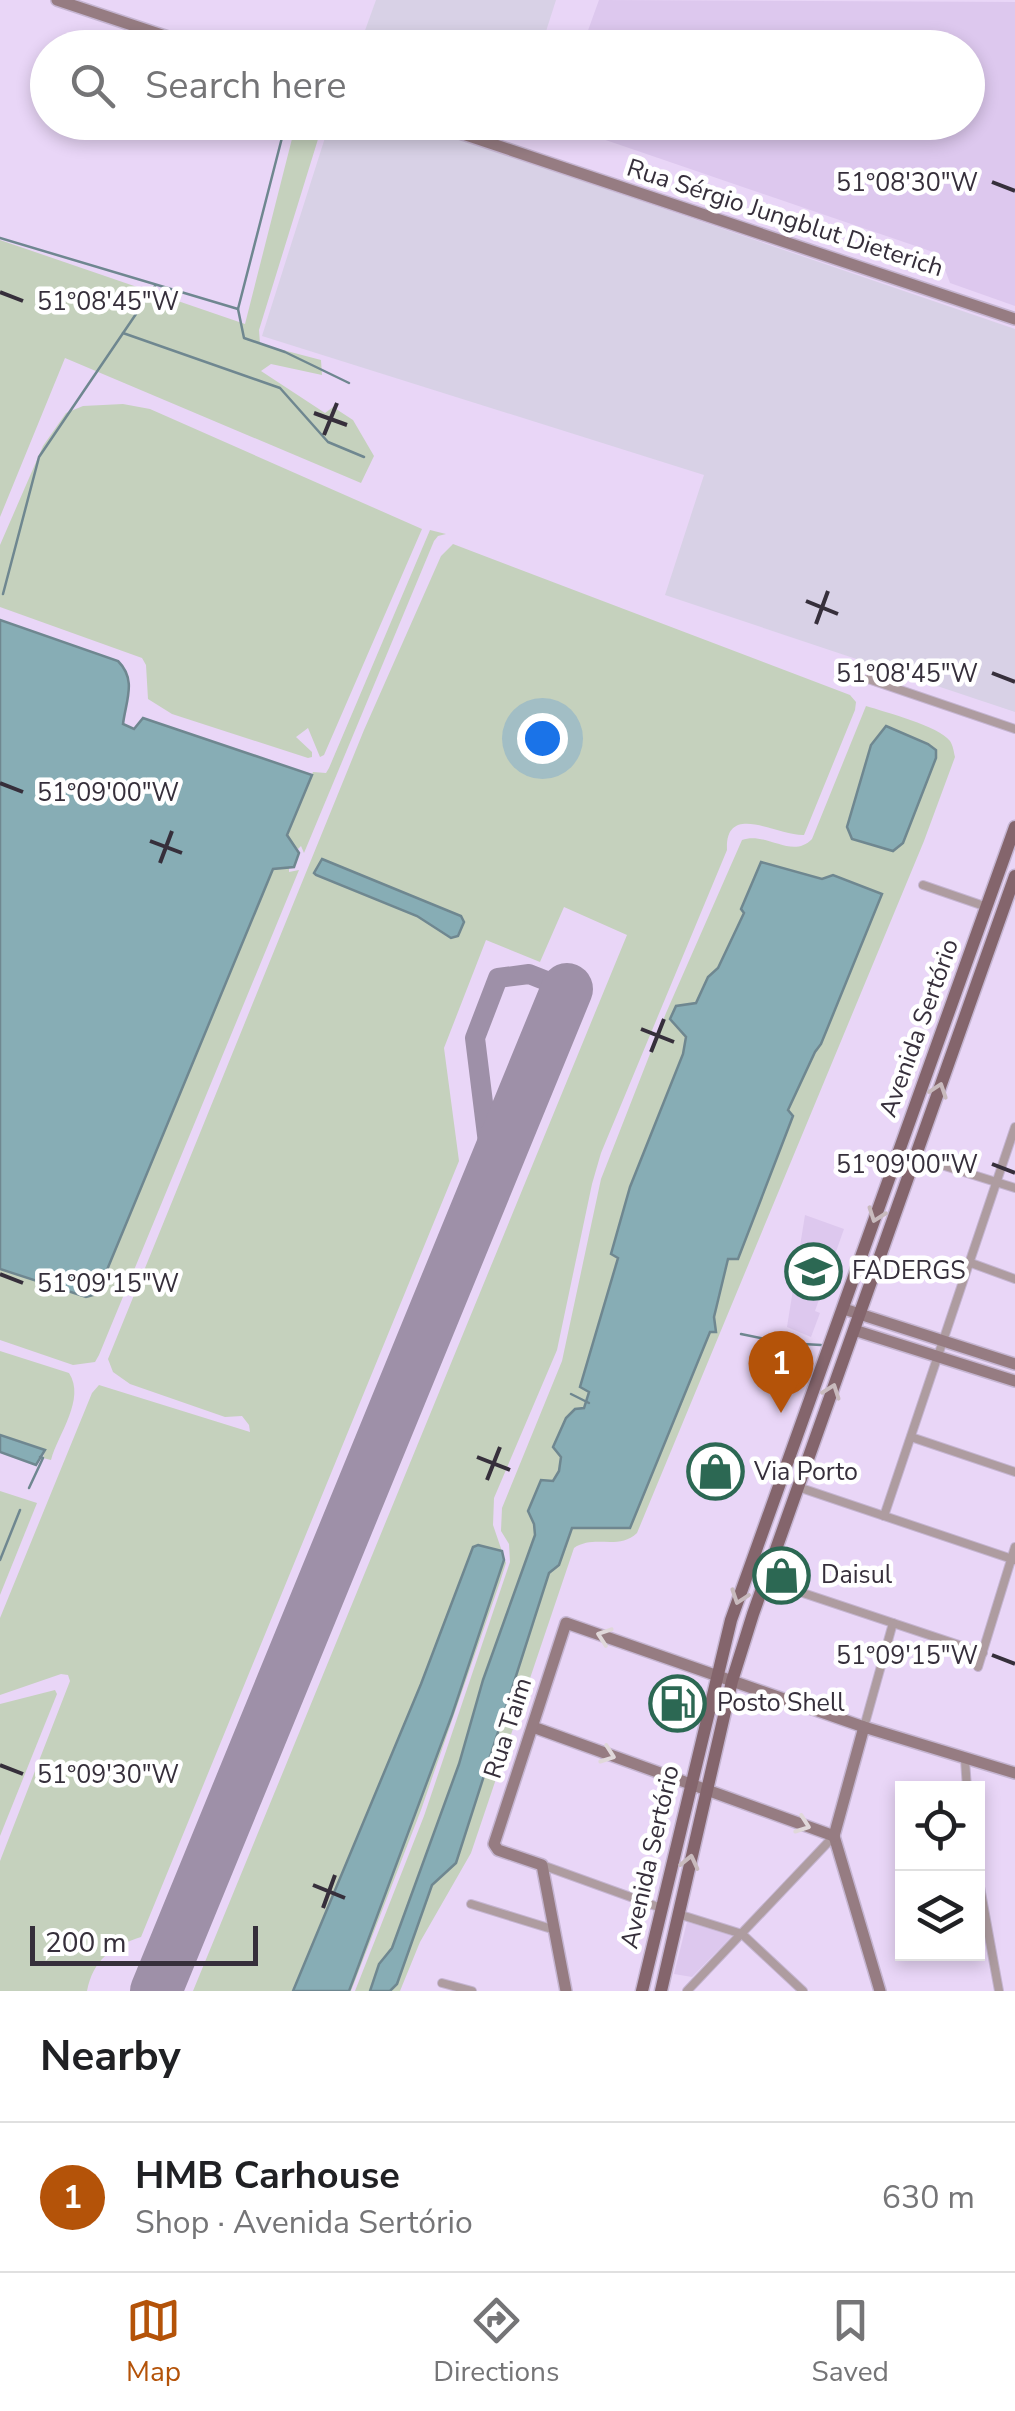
<!DOCTYPE html>
<meta charset="utf-8">
<style>
:root{--surface:#fff;--page:#f6f6f6;--text:#202124;--muted:#757577;--line:#e0e0e0;--accent:#b45309}
body{margin:0;font-family:"Nunito Sans",sans-serif;background:var(--page);color:var(--text)}
.controls{position:absolute;right:30px;bottom:30px;display:grid;overflow:hidden;border-radius:0px;box-shadow:0 5px 15px #0003}
.controls button{width:90px;height:90px;display:grid;place-items:center;padding:0;border:0;border-bottom:2px solid var(--line);background:var(--surface);color:var(--text);font:50px sans-serif}
.scale{position:absolute;left:30px;bottom:25px;width:228px;box-sizing:border-box;padding-left:10px;border:5px solid #362f3b;border-top:0;font-size:28px;line-height:35px;white-space:nowrap;color:#362f3b;-webkit-text-stroke:8px #fff;paint-order:stroke}
.you{position:absolute;left:542px;top:738px;width:35px;height:35px;margin:-25px;border:8px solid #fff;border-radius:50%;background:#1a73e8;box-shadow:0 0 0 15px #1a73e833}
.badge{display:grid;place-items:center;width:65px;height:65px;border-radius:50%;background:var(--accent);color:#fff;font-size:32px;font-weight:700}
.pin{position:absolute;translate:-50% -82px;filter:drop-shadow(0 2px 5px #0008)}
.pin::after{content:'';position:absolute;top:52px;width:35px;height:30px;background:inherit;clip-path:polygon(0 0,100% 0,50% 100%)}
.list{margin:0;padding:0;list-style:none}
h2{display:flex;justify-content:space-between;align-items:center;height:130px;margin:0;padding:0 40px;font-size:42px}
h2 small{font-size:32px;font-weight:400;color:var(--muted)}
.list li{display:grid;grid-template-columns:65px 1fr auto;gap:30px;align-items:center;box-sizing:border-box;height:150px;padding:0 40px;border-top:2px solid var(--line)}
.list b{display:block;font-size:38px;white-space:nowrap}
.list p{margin:0;font-size:32px;white-space:nowrap;color:var(--muted)}
.list em{font-size:32px;font-style:normal;color:var(--muted)}
.icon{flex:none;width:55px;height:55px;fill:none;stroke:currentColor;stroke-width:2;stroke-linecap:round;stroke-linejoin:round}
.map{position:relative;flex:none;width:1015px;height:1991px;overflow:hidden}
.search{position:absolute;background:var(--surface);box-shadow:0 5px 15px #0003;left:30px;right:30px;top:30px;height:110px;display:flex;align-items:center;gap:25px;box-sizing:border-box;padding:0 35px;border-radius:55px;color:var(--muted);font-size:38px}
.sheet{height:280px;background:var(--surface)}
nav{display:flex;justify-content:space-around;align-items:center;box-sizing:border-box;height:140px;border-top:2px solid var(--line);background:var(--surface);font-size:28px;color:var(--muted)}
nav a{display:grid;justify-items:center;gap:5px}
nav .on{color:var(--accent)}
.map>svg:first-child{display:block}
.built{fill:#ddc8ee}
.industrial{fill:#d8d1e6}
.green{fill:#c5d1bd}
.water{fill:#87adb5;stroke:#6f8790;stroke-width:2.5}
.lines{fill:none;stroke-linecap:round;stroke-linejoin:round}
.stream{stroke:#6f8790;stroke-width:2.5}
.taxiway{stroke:#9e90a8;stroke-width:20}
.runway{stroke:#9e90a8;stroke-width:52}
.street-casing{stroke:#c5b5d1;stroke-width:10}
.secondary-casing{stroke:#c5b5d1;stroke-width:14}
.primary-casing{stroke:#c5b5d1;stroke-width:15}
.street{stroke:#ae9ca0;stroke-width:8}
.secondary{stroke:#967c82;stroke-width:11}
.primary{stroke:#84656c;stroke-width:12}
.oneway{stroke:#c8babd}
.oneway2{stroke:#e0d8da}
.ticks{fill:none;stroke:#362f3b;stroke-width:4}
.labels{text-anchor:middle;dominant-baseline:central;stroke-width:9;stroke-linejoin:round;paint-order:stroke}
.street-label{font-size:25px;fill:#362f3b;stroke:#fff}
.poi-label{font-size:25px;fill:#362f3b;stroke:#fff;text-anchor:start}
.ticks-label{font-size:25px;text-anchor:middle;fill:#362f3b;stroke:#fff;stroke-width:9;stroke-linejoin:round;paint-order:stroke}
</style>
<div class="map">
<svg width="1015" height="1991" viewBox="0 0 1015 1991">
<rect width="100%" height="100%" fill="#e9d6f7"/>
<!-- built -->
<g class="built">
<polygon points="599,0 1015,2 1015,306 950,283 939,254 556,123 968,122 968,48 582,47"/>
<polygon points="805,1215 844,1229 815,1311 820,1313 811,1337 787,1327"/>
<polygon points="687,1922 732,1936 692,1977 674,1974"/>
</g>
<!-- industrial -->
<g class="industrial">
<polygon points="376,0 556,0 541,47 359,47"/>
<polygon points="330,122 413,123 1015,329 1015,712 665,595 704,475 262,336"/>
</g>
<!-- green -->
<g class="green">
<polygon points="296,123 323,123 259,330 260,344 321,360 322,375 271,364 261,371 325,413 333,407 353,420 374,456 361,483 65,358 0,517 0,240 245,324"/>
<polygon points="123,404 150,409 422,529 324,755 320,757 308,728 296,737 312,752 312,757 308,758 172,714 148,699 146,665 142,658 0,607 0,545 43,446 66,413 83,406"/>
<polygon points="430,530 446,534 438,536 434,541 304,853 301,846 298,849 286,836 313,772 326,773 329,768"/>
<path d="M453,544L850,695L856,702L855,710L804,835C777,836 725,801 727,850L601,1153L592,1184L557,1350L494,1498L493,1525L506,1563L500,1582L421,1810L351,1991H193L627,935L564,907L540,962L486,940L444,1048L459,1161L141,1937C112,1946 93,1960 87,1991H0V1861L70,1681L68,1675L61,1674L0,1695V1618L92,1393L99,1385L250,1432L249,1425L242,1416L225,1417L130,1384L113,1372L108,1359L364,730L441,556Z"/>
<path d="M866,706C885,712 939,726 950,741C953,745 954,753 955,757L924,841L637,1533C618,1551 595,1534 574,1548L471,1853L420,1942L400,1991H355L424,1816L510,1562L509,1544L501,1531L502,1508L562,1361L601,1179L666,1013L742,840C766,831 792,860 812,839Z"/>
<polygon points="289,867 289,872 299,870 99,1355 95,1362 73,1365 0,1340 0,1269 86,1297 97,1294 273,869"/>
<path d="M0,1351L69,1373C86,1399 58,1434 51,1460L43,1458L45,1450L0,1435Z"/>
<polygon points="0,1491 37,1503 0,1595"/>
<polygon points="55,1690 57,1694 0,1836 0,1704"/>
</g>
<!-- water -->
<g class="water">
<path d="M0,620L118,661C137,680 126,700 123,724L134,729L143,718L312,775L287,835L299,853L294,867L273,869L97,1294L86,1297L0,1269Z"/>
<polygon points="886,726 928,744 936,750 936,758 903,843 893,851 852,839 847,827 871,745"/>
<polygon points="322,859 461,916 464,922 458,936 451,938 417,916 316,875 314,873"/>
<polygon points="761,862 822,879 833,875 882,894 821,1044 815,1052 788,1110 793,1116 738,1259 728,1259 714,1317 716,1332 710,1332 630,1528 572,1528 559,1565 549,1573 456,1863 432,1885 397,1984 390,1991 370,1991 379,1964 392,1948 459,1764 483,1680 535,1535 534,1524 528,1511 541,1480 553,1481 559,1471 561,1457 553,1447 566,1418 575,1409 584,1408 589,1392 580,1387 618,1258 611,1254 630,1187 683,1054 686,1037 670,1019 676,1006 696,1003 708,977 718,968 744,913 741,909"/>
<polygon points="0,1435 45,1450 36,1465 0,1452"/>
<polygon points="478,1545 502,1551 504,1560 452,1715 354,1978 349,1991 293,1991 421,1684 473,1547"/>
</g>
<g class="lines">
<!-- stream -->
<g class="stream">
<polyline points="0,238 238,309 286,122"/>
<polyline points="238,309 244,338 285,352 349,383"/>
<polyline points="123,333 280,388 328,442 364,457"/>
<polyline points="3,594 39,457 155,286"/>
<polyline points="741,1334 785,1343 821,1345"/>
<polyline points="571,1394 589,1403"/>
<polyline points="29,1488 43,1458 40,1457"/>
<polyline points="0,1560 20,1510"/>
</g>
<!-- taxiway -->
<polyline class="taxiway" points="459,1253 487,1178 490,1159 475,1038 498,978 529,974 567,989"/>
<!-- runway -->
<polyline class="runway" points="156,1991 567,989"/>
<defs>
<g id="street">
<polyline points="868,679 1015,729"/>
<polyline points="923,885 987,907"/>
<polyline points="916,1157 1015,1188"/>
<polyline points="971,1263 1015,1279"/>
<polyline points="911,1437 1015,1472"/>
<polyline points="798,1487 1015,1560"/>
<polyline points="884,1516 1015,1127"/>
<polyline points="764,1580 983,1653"/>
<polyline points="978,1667 1015,1547"/>
<polyline points="864,1727 893,1623"/>
<polyline points="965,1760 967,1788"/>
<polyline points="542,1865 661,1908"/>
<polyline points="978,1876 999,1991"/>
<polyline points="471,1904 555,1930"/>
<polyline points="678,1914 742,1934 803,1991"/>
<polyline points="442,1983 472,1991"/>
<polyline points="687,1991 834,1836"/>
</g>
<g id="secondary">
<polyline points="57,0 201,48"/>
<polyline points="427,122 1015,319"/>
<polyline points="844,1309 1015,1364"/>
<polyline points="854,1330 1015,1381"/>
<polyline points="533,1727 834,1836"/>
<polyline points="834,1836 880,1991"/>
<polyline points="834,1836 864,1727"/>
<polyline points="566,1991 542,1865 498,1850 494,1844 566,1623 864,1727 1015,1773"/>
</g>
<g id="primary">
<polyline points="642,1991 731,1620 1015,827"/>
<polyline points="661,1991 732,1681 753,1614 1015,876"/>
</g>
</defs>
<!-- street casing -->
<use href="#street" class="street-casing"/>
<!-- secondary casing -->
<use href="#secondary" class="secondary-casing"/>
<!-- primary casing -->
<use href="#primary" class="primary-casing"/>
<!-- street -->
<use href="#street" class="street"/>
<!-- secondary -->
<use href="#secondary" class="secondary"/>
<!-- primary -->
<use href="#primary" class="primary"/>
</g>
<!-- one-way arrows -->
<defs><path id="oneway-chevron" d="M-2-3.5L2.5 0L-2 3.5" fill="none" stroke-width="1.6" stroke-linecap="round" stroke-linejoin="round" transform="scale(2.5)"/></defs>
<g class="oneway">
<use href="#oneway-chevron" transform="translate(939 1090) rotate(-71)"/>
<use href="#oneway-chevron" transform="translate(876 1215) rotate(110)"/>
<use href="#oneway-chevron" transform="translate(832 1391) rotate(-70)"/>
<use href="#oneway-chevron" transform="translate(739 1597) rotate(109)"/>
<use href="#oneway-chevron" transform="translate(690 1862) rotate(-77)"/>
</g>
<g class="oneway2">
<use href="#oneway-chevron" transform="translate(604 1636) rotate(-161)"/>
<use href="#oneway-chevron" transform="translate(608 1755) rotate(20)"/>
<use href="#oneway-chevron" transform="translate(803 1825) rotate(20)"/>
</g>
<!-- ticks -->
<path class="ticks" d="M992,182L1015,191M0,292L23,301M314,413L347,425M324,435L337,403M806,601L838,614M816,624L828,591M992,673L1015,682M0,783L23,792M150,841L182,853M160,863L172,831M641,1029L674,1042M651,1052L664,1019M992,1164L1015,1173M0,1274L23,1283M477,1457L510,1470M487,1480L500,1447M992,1655L1015,1664M0,1765L23,1774M313,1885L345,1898M323,1908L335,1875"/>
<!-- icons -->
<defs>
<symbol id="university-ring" viewBox="-11 -11 22 22"><circle r="9.5" fill="#fff" stroke="#2c6853" stroke-width="1.5"/><path d="M0-5L7-2L0 1L-7-2ZM-4 1L0 2.5L4 1V4Q0 6-4 4Z" fill="#2c6853"/></symbol>
<symbol id="shop-ring" viewBox="-11 -11 22 22"><circle r="9.5" fill="#fff" stroke="#2c6853" stroke-width="1.5"/><path d="M-5-2.5h2.3a2.7 3.5 0 0 1 5.4 0H5L5.5 6h-11ZM-1.5-2.5h3a1.5 2.3 0 0 0-3 0Z" fill="#2c6853"/></symbol>
<symbol id="fuel-ring" viewBox="-11 -11 22 22"><circle r="9.5" fill="#fff" stroke="#2c6853" stroke-width="1.5"/><path d="M-5.5-6h7V0h2V4h1.3V-2.5L3-4.5l.8-.8L6-3V5H2.5V1h-1V6h-7ZM-4.2-4.7v3.2H.2V-4.7Z" fill="#2c6853"/></symbol>
</defs>
<g fill-rule="evenodd">
<use href="#university-ring" x="782" y="1240" width="63" height="63"/>
<use href="#shop-ring" x="684" y="1440" width="63" height="63"/>
<use href="#shop-ring" x="750" y="1544" width="63" height="63"/>
<use href="#fuel-ring" x="646" y="1672" width="63" height="63"/>
</g>
<g class="labels">
<!-- street labels -->
<g class="street-label">
<text transform="translate(785 218) rotate(18)">Rua Sérgio Jungblut Dieterich</text>
<text transform="translate(919 1028) rotate(-70)">Avenida Sertório</text>
<text transform="translate(508 1728) rotate(-72)">Rua Taim</text>
<text transform="translate(650 1857) rotate(-77)">Avenida Sertório</text>
</g>
<!-- poi labels -->
<g class="poi-label">
<text x="852" y="1271">FADERGS</text>
<text x="754" y="1472">Via Porto</text>
<text x="821" y="1575">Daisul</text>
<text x="717" y="1703">Posto Shell</text>
</g>
</g>
<g class="ticks-label">
<text x="907" y="191">51°08'30"W</text>
<text x="108" y="310">51°08'45"W</text>
<text x="907" y="682">51°08'45"W</text>
<text x="108" y="801">51°09'00"W</text>
<text x="907" y="1173">51°09'00"W</text>
<text x="108" y="1292">51°09'15"W</text>
<text x="907" y="1664">51°09'15"W</text>
<text x="108" y="1783">51°09'30"W</text>
</g>
</svg>
<div class="controls">
<button><svg class="icon" aria-label="locate" viewBox="0 0 24 24"><circle cx="12" cy="12" r="6"/><path d="M12 2v4M12 18v4M2 12h4M18 12h4"/></svg></button>
<button><svg class="icon" aria-label="layers" viewBox="0 0 24 24"><path d="M12 4l9 5-9 5-9-5zM3 14l9 5 9-5"/></svg></button>
</div>
<div class="scale">200 m</div>
<div class="you"></div>
<div class="pin badge" style="left:781px;top:1413px">1</div>
<div class="search"><svg class="icon" aria-label="search" viewBox="0 0 24 24"><circle cx="10" cy="10" r="6"/><path d="M15 15l6 6"/></svg>Search here</div>
</div>
<section class="sheet">
<h2>Nearby<small></small></h2>
<ul class="list">
<li><span class="badge">1</span><div><b>HMB Carhouse</b><p>Shop · Avenida Sertório</p></div><em>630 m</em></li>
</ul>
</section>
<nav>
<a class="on"><svg class="icon" aria-label="map" viewBox="0 0 24 24"><path d="M3 6l6-2 6 2 6-2v14l-6 2-6-2-6 2zM9 4v14M15 6v14"/></svg>Map</a>
<a><svg class="icon" aria-label="directions" viewBox="0 0 24 24"><path d="M12 3l9 9-9 9-9-9zM9 14v-3h6M13 9l2 2-2 2"/></svg>Directions</a>
<a><svg class="icon" aria-label="saved" viewBox="0 0 24 24"><path d="M7 4h10v16l-5-4-5 4z"/></svg>Saved</a>
</nav>
